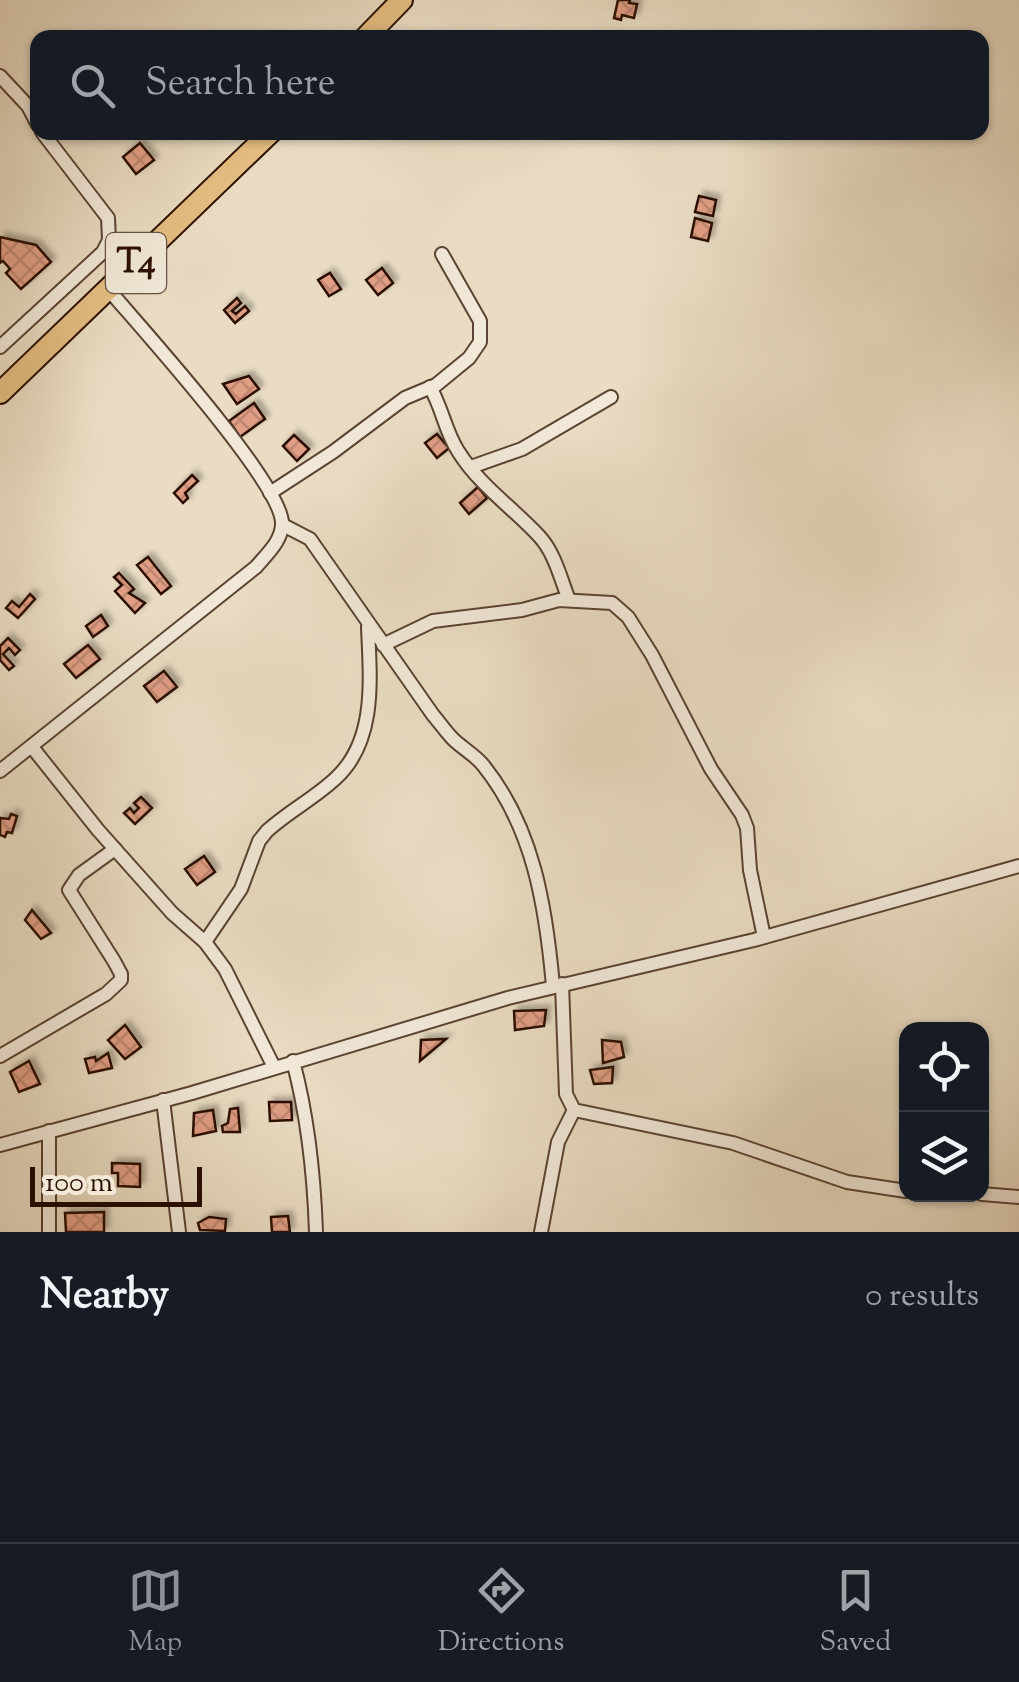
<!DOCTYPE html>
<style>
:root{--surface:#171b24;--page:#20242c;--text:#f1f3f6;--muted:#9ea1a6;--line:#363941;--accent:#8c9099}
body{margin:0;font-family:"Sorts Mill Goudy",serif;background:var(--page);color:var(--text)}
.controls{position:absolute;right:30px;bottom:30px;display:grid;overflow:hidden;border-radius:20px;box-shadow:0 2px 8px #0004}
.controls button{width:90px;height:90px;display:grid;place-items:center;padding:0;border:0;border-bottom:2px solid var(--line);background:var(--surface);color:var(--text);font:50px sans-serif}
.scale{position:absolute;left:30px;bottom:25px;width:172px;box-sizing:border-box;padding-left:10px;border:5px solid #2c1001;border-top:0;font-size:28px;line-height:35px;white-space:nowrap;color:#2c1001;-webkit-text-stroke:8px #f1e8d8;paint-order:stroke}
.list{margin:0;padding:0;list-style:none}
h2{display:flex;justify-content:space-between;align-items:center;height:130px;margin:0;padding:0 40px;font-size:42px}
h2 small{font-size:32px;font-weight:400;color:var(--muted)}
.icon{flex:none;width:55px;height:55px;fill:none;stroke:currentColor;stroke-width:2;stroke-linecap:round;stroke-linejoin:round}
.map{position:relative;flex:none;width:1019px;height:1232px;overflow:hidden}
.search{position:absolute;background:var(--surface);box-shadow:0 2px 8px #0004;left:30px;right:30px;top:30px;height:110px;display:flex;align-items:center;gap:25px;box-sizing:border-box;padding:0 35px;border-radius:20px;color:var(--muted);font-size:38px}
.sheet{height:310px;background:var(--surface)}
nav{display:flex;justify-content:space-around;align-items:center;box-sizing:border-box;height:140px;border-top:2px solid var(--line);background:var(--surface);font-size:28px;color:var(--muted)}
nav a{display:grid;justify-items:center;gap:5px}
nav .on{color:var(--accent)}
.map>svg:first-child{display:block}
.building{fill:url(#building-cross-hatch);stroke:#2c1001;stroke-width:2.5;filter:url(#shadow)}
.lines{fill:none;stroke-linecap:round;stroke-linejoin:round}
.minor-casing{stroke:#5b4332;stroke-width:16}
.trunk-casing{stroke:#2c1001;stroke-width:24}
.minor{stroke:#f1e8d8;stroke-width:12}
.trunk{stroke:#e4be82;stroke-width:20}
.labels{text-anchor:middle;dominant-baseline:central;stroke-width:9;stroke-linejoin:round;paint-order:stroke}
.shield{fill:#f1e8d8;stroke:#675142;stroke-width:2.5}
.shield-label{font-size:35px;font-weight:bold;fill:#2c1001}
</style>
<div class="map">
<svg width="1019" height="1232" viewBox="0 0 1019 1232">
<defs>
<pattern id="building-cross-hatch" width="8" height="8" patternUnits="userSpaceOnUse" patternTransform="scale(2.5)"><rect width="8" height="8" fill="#e09e85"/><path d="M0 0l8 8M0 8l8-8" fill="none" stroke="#c08771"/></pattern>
<filter id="shadow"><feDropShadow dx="4.5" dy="-4.5" stdDeviation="2.5" flood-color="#0004"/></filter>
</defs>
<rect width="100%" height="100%" fill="#e9dcc3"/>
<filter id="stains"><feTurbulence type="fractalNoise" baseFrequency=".002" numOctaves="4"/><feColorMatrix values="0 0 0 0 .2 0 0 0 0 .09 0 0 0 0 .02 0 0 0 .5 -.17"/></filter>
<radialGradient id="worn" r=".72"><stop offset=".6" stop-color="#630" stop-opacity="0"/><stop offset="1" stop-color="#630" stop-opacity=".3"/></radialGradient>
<!-- building -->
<g class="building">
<polygon points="618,0 630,0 629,3 637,4 634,18 622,15 621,20 614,18"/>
<polygon points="140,143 154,160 136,174 123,157"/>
<polygon points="699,196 716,200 713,216 695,212"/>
<polygon points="695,218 712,223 708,241 691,237"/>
<polygon points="0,237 36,245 51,262 21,289 6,273 10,269 3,261 0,263"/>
<polygon points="382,268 393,283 378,295 366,280"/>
<polygon points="330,273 341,289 329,296 318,280"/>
<polygon points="237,298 241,303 232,311 236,314 245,306 249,311 235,323 224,310"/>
<polygon points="249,376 259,389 237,404 223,384"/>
<polygon points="254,403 265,419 240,437 229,421"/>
<polygon points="437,434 449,448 437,458 425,443"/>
<polygon points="294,435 309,449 297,461 283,446"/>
<polygon points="192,475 198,481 185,493 188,498 183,503 174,493"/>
<polygon points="478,487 487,498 469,514 460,503"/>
<polygon points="148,557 171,586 161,594 137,565"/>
<polygon points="119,573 134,589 129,593 145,603 135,613 115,591 122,585 114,577"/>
<polygon points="30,594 35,599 18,618 6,608 12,601 19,607"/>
<polygon points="101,615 108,626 93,637 86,626"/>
<polygon points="8,638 20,650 15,655 9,648 3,654 14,666 9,670 0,660 0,646"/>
<polygon points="88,645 100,659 76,678 64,664"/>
<polygon points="164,671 177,687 157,702 144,686"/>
<polygon points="141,797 152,808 135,824 124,813 130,808 134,813 139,808 134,803"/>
<polygon points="11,814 17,816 12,833 7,832 5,837 0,835 0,818 9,819"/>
<polygon points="204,856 215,872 197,885 185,869"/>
<polygon points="32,910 51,933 41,939 25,920"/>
<polygon points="546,1010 544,1026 515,1030 514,1011"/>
<polygon points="125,1025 141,1047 125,1059 108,1040"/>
<polygon points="446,1039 420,1061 421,1040"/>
<polygon points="602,1040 621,1042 624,1057 603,1063"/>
<polygon points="108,1053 112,1068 89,1073 85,1059 95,1057 96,1061"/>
<polygon points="29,1061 40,1084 19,1092 10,1072"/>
<polygon points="613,1067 612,1083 594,1084 590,1070"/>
<polygon points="269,1102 291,1102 292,1120 270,1121"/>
<polygon points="238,1108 240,1132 223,1132 222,1126 228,1123 230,1109"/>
<polygon points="213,1110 216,1131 193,1136 194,1113"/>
<polygon points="112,1163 140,1164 140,1187 118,1186 118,1173 112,1173"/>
<polygon points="104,1212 104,1232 66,1232 65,1213"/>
<polygon points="288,1216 290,1232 272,1232 271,1217"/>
<polygon points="209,1217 226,1219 225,1231 200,1230 198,1223"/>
</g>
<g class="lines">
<defs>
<g id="minor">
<polyline points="0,76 28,106 38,125"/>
<polyline points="0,347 103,252 109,240 108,218 42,132"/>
<path d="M430,387C442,407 445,431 458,451C479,485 513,508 539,536C555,553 561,580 569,600"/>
<polyline points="471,467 522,449 611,397"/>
<polyline points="270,493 333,452 405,398 436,385 469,358 480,342 480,321 442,254"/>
<path d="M283,525L310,539L433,715C440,723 446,732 453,739C462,748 475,755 483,765C534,828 546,908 553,986"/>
<polyline points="383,645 433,621 522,610 559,600 612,603 628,617 652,655 711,769 742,815 747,828 750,870 764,937"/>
<polyline points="32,747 98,830 172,913 205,942 225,969 274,1067"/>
<path d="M0,771L256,567C267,554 283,540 282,522C279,480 142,329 108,289"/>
<path d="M205,942L241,889L259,841L267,831C289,811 315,798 336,778C377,740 370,678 368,627"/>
<polyline points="562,984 566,1094 574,1110 733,1143 847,1182 906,1191"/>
<polyline points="0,1056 106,994 121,980 121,974 114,961 69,890 79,875 115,849"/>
<path d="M293,1061C308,1117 314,1174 316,1232"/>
<polyline points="163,1100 179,1232"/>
<polyline points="0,1145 192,1093 508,998 754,940 1019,866"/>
<polyline points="982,1194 1019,1197"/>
<polyline points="49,1232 49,1131"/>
<polyline points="541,1232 558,1142 574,1110"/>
</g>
<g id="trunk">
<polyline points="365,38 402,0"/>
<polyline points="0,393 271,132"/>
</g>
</defs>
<!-- minor casing -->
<use href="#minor" class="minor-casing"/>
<!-- trunk casing -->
<use href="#trunk" class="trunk-casing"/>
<!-- minor -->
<use href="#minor" class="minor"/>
<!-- trunk -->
<use href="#trunk" class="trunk"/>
</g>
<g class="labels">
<!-- shield labels -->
<rect class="shield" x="106" y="233" width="60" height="60" rx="8"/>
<g class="shield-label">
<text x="136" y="263">T4</text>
</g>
</g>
<rect width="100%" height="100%" filter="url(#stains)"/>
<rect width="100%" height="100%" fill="url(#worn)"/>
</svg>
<div class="controls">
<button><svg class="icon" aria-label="locate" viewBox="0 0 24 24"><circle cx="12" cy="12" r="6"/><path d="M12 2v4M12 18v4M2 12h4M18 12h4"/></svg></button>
<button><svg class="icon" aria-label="layers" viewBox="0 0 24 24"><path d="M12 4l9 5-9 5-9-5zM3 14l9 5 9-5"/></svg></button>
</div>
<div class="scale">100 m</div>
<div class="search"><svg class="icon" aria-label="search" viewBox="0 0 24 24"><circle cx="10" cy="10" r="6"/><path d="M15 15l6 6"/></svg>Search here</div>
</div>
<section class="sheet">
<h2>Nearby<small>0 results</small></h2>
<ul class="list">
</ul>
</section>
<nav>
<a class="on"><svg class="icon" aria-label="map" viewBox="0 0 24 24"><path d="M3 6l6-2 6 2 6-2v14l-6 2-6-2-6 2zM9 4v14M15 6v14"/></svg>Map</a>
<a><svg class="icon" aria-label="directions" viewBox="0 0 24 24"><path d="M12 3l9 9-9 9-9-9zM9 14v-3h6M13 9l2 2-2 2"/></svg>Directions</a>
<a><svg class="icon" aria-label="saved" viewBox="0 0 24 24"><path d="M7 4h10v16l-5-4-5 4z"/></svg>Saved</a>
</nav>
